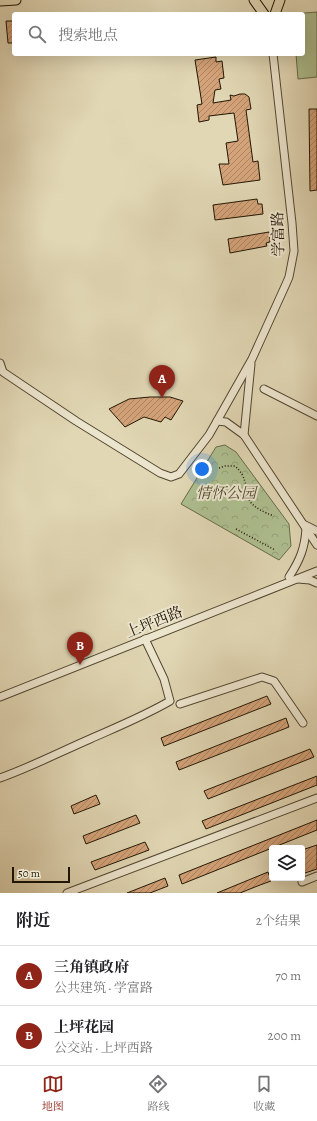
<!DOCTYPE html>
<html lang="zh">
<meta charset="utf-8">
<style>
:root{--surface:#fff;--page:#f6f6f6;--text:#202124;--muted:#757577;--line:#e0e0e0;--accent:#8f2418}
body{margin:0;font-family:Alegreya,"Noto Serif SC",serif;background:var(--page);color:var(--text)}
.controls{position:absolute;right:12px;bottom:12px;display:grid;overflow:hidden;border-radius:4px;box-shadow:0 4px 16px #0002}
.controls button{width:36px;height:36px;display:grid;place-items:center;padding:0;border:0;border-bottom:1px solid var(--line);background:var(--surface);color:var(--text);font:20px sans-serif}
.scale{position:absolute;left:12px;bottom:10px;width:58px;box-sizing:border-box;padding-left:4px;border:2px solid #221604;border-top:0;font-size:11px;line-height:14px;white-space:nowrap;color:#221604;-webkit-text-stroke:3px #ece5ce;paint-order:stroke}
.you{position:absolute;left:202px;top:469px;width:14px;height:14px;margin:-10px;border:3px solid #fff;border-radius:50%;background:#1a73e8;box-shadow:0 0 0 6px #1a73e833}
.badge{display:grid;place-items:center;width:26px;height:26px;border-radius:50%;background:var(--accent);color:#fff;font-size:13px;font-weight:700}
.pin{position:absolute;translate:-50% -33px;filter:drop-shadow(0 1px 2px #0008)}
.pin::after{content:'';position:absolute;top:21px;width:14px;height:12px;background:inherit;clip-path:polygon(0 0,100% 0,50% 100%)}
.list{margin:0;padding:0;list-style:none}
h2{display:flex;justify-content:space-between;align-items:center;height:52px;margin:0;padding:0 16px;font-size:17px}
h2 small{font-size:13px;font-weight:400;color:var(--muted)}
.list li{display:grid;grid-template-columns:26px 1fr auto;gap:12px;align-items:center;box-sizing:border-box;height:60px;padding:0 16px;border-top:1px solid var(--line)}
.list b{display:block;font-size:15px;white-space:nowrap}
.list p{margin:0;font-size:13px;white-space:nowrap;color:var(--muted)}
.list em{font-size:13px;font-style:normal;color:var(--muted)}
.icon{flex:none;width:22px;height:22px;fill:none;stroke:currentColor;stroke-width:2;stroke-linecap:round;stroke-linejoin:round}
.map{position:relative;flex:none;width:317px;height:893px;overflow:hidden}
.search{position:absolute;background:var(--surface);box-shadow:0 4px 16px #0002;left:12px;right:12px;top:12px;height:44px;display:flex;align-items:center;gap:10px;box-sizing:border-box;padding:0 14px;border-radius:4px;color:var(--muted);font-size:15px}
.sheet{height:172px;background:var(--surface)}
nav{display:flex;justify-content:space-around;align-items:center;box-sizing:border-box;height:56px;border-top:1px solid var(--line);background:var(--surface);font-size:11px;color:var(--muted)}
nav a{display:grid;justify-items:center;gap:2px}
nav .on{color:var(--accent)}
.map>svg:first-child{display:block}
.grass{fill:#aebf90;stroke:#686a4a}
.park{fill:url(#park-crowns);stroke:#686a4a}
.building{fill:url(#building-hatch);stroke:#221604}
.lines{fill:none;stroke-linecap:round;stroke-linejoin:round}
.minor-casing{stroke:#524630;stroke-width:9}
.major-casing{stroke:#221604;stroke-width:11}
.path{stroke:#221604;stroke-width:1.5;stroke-dasharray:1 2;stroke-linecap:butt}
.minor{stroke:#ece5ce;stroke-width:7}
.major{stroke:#e1d7b4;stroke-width:9}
.labels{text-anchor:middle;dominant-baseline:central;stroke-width:4;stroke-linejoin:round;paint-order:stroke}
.street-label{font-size:15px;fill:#221604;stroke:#ece5ce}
.park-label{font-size:15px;font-style:italic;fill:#4c492e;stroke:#ece5ce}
</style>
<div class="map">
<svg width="317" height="893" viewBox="0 0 317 893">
<defs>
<pattern id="park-crowns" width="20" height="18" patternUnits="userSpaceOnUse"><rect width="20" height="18" fill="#aebf90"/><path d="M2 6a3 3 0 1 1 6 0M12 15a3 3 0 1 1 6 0" fill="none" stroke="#95a37b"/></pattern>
<pattern id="building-hatch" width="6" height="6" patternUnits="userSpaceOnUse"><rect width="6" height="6" fill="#d4a379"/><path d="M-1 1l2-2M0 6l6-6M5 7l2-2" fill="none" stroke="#ac8461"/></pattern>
</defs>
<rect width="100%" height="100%" fill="#e1d7b4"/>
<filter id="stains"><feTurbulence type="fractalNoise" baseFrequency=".005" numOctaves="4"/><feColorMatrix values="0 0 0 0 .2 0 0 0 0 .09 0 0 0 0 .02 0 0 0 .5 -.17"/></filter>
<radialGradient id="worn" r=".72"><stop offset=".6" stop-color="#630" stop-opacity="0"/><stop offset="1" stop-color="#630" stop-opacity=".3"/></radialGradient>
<!-- grass -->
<polygon class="grass" points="317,12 317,77 298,79 296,54 303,54 303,14 293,14"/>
<!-- park -->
<polygon class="park" points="225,445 236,452 289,524 291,546 279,560 181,504 216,447"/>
<!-- building -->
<g class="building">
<polygon points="6,21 14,21 14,43 8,43"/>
<polygon points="216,57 216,62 222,61 224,78 219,79 221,89 215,90 213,103 231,100 230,95 234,96 240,94 245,94 249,97 251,109 246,110 253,162 258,161 260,180 223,185 219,164 229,164 226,143 238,141 234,113 209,116 209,120 199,122 197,105 202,104 195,60"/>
<polygon points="309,109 317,109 317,190 310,191"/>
<polygon points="257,199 258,204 262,204 263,214 215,220 213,205"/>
<polygon points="269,232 270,242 266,243 267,246 230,253 228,239"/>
<polygon points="150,397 170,397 183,401 171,420 165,417 161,422 144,417 125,427 109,409 129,399"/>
<polygon points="267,696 271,704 164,746 161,738"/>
<polygon points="286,718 289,727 179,770 176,762"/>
<polygon points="310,749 314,757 208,799 204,791"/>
<polygon points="317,776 317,785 206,829 202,821"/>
<polygon points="96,795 100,804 74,814 71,806"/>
<polygon points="136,815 140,823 86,844 83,836"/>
<polygon points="317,820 317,830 182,884 179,875"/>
<polygon points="145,842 149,850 95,870 91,862"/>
<polygon points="317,845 317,869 302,874 302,850"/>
<polygon points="268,872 271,881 260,885 240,893 217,893"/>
<polygon points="165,878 168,886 150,893 127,893"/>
</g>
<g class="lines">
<defs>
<g id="minor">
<polyline points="0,363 3,372 76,421 160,473 171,477 179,474 209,435 217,421 252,359 286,284 289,277 294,251 292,223 273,54"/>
<polyline points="264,389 317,416"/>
<polyline points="217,421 226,422 244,435 317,545"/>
<polyline points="244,435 251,364"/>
<polyline points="305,525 317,531"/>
<path d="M289,577C300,560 305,548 306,528"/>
<polyline points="298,579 310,580 317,583"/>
<polyline points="0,697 317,571"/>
<polyline points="180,704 262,677 274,681 303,723"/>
<path d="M0,778C31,767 60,752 90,739C117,727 144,716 170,701L164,679L145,639"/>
<polyline points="302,882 317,876"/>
<polyline points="67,893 317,798"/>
</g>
<g id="major">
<polyline points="254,0 264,14"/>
<polyline points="0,1 16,0"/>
<polyline points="275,14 280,0"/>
</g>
</defs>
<!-- minor casing -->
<use href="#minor" class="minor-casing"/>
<!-- major casing -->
<use href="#major" class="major-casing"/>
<!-- path -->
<g class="path">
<path d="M219,468L225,466H235C258,487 230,500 274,516"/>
<polyline points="236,529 275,550"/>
</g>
<!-- minor -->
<use href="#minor" class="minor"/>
<!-- major -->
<use href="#major" class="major"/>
</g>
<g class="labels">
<!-- street labels -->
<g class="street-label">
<text transform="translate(278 234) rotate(-91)">学富路</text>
<text transform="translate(154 622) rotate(-22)">上坪西路</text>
</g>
<!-- park labels -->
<g class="park-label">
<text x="226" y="493">情怀公园</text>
</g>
</g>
<rect width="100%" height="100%" filter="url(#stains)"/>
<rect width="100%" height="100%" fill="url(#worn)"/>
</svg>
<div class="controls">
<button><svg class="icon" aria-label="layers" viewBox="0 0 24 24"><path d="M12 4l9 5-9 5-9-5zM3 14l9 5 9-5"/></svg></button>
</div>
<div class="scale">50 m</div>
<div class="you"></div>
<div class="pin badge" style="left:162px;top:398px">A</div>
<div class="pin badge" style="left:80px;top:665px">B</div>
<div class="search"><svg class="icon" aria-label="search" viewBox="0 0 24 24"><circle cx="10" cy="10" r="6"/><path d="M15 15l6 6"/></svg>搜索地点</div>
</div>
<section class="sheet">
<h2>附近<small>2个结果</small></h2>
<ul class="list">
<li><span class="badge">A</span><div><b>三角镇政府</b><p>公共建筑 · 学富路</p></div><em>70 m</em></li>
<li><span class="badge">B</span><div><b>上坪花园</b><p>公交站 · 上坪西路</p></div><em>200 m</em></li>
</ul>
</section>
<nav>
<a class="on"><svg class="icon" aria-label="map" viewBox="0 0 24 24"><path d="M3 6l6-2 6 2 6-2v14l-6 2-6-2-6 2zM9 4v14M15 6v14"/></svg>地图</a>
<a><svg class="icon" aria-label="directions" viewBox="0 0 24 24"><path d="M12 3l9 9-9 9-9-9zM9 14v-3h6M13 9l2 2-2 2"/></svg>路线</a>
<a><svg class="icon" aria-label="saved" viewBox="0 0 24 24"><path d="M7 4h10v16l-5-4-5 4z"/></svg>收藏</a>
</nav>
